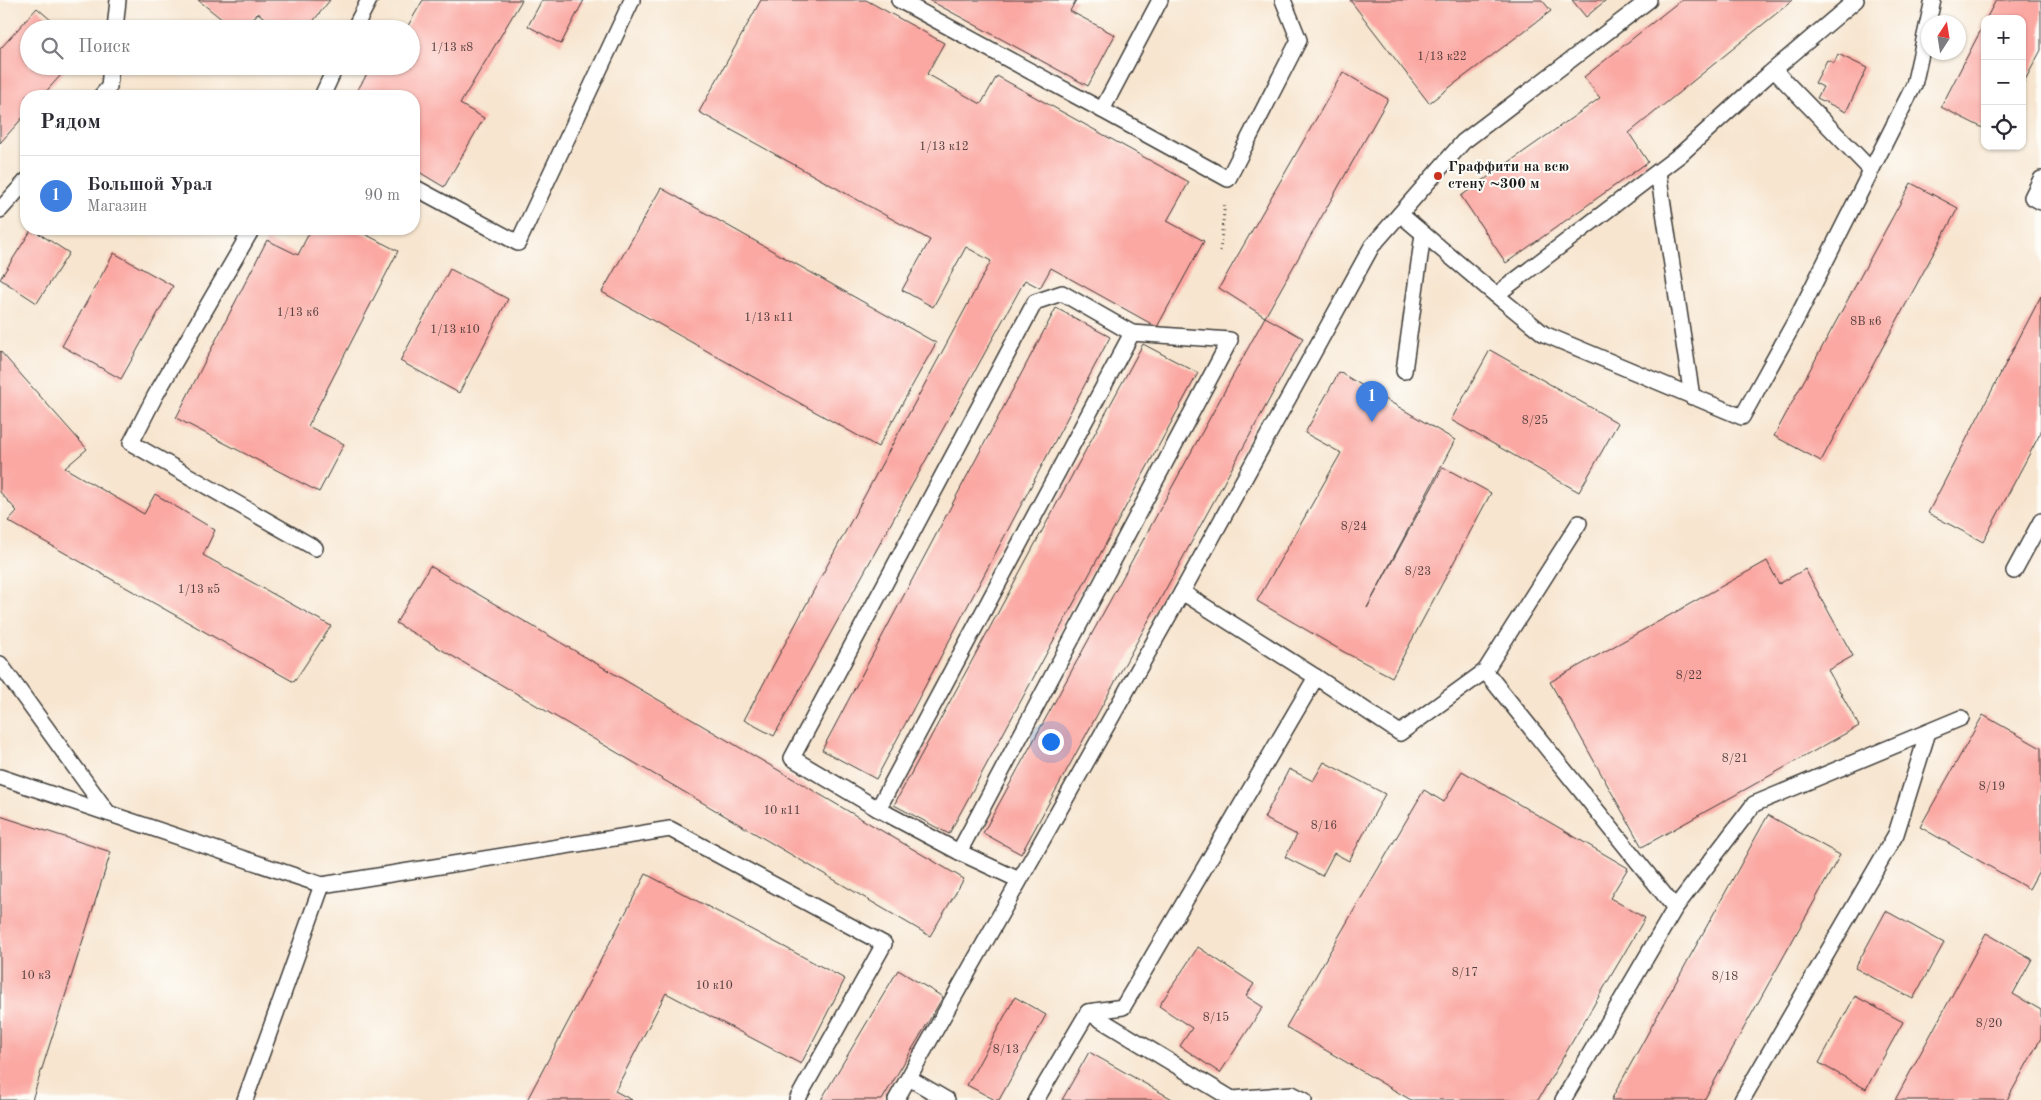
<!DOCTYPE html>
<html lang="ru">
<meta charset="utf-8">
<style>
:root{--surface:#fff;--page:#f7f7f7;--text:#2b2b33;--muted:#7c7c81;--line:#e1e1e2;--accent:#c8321e}
body{margin:0;font-family:"Old Standard TT",serif;background:var(--page);color:var(--text)}
.controls{position:absolute;right:15px;top:15px;display:grid;overflow:hidden;border-radius:10px;box-shadow:0 1px 4px #0004}
.controls button{width:45px;height:45px;display:grid;place-items:center;padding:0;border:0;border-bottom:1px solid var(--line);background:var(--surface);color:var(--text);font:25px sans-serif}
.compass{position:absolute;left:1921px;top:15px;width:45px;height:45px;border-radius:50%;background:var(--surface);box-shadow:0 1px 4px #0004;rotate:12deg}
.you{position:absolute;left:1050px;top:741px;width:18px;height:18px;margin:-12px;border:4px solid #fff;border-radius:50%;background:#1a73e8;box-shadow:0 0 0 8px #1a73e833}
.badge{display:grid;place-items:center;width:32px;height:32px;border-radius:50%;background:var(--accent);color:#fff;font-size:16px;font-weight:700}
.pin{position:absolute;translate:-50% -41px;filter:drop-shadow(0 1px 2px #0008)}
.pin::after{content:'';position:absolute;top:26px;width:18px;height:15px;background:inherit;clip-path:polygon(0 0,100% 0,50% 100%)}
.list{margin:0;padding:0;list-style:none}
h2{display:flex;justify-content:space-between;align-items:center;height:65px;margin:0;padding:0 20px;font-size:21px}
h2 small{font-size:16px;font-weight:400;color:var(--muted)}
.list li{display:grid;grid-template-columns:32px 1fr auto;gap:15px;align-items:center;box-sizing:border-box;height:80px;padding:0 20px;border-top:1px solid var(--line)}
.list b{display:block;font-size:19px;white-space:nowrap}
.list p{margin:0;font-size:16px;white-space:nowrap;color:var(--muted)}
.list em{font-size:16px;font-style:normal;color:var(--muted)}
.icon{flex:none;width:28px;height:28px;fill:none;stroke:currentColor;stroke-width:2;stroke-linecap:round;stroke-linejoin:round}
.map{position:relative;flex:none;width:2041px;height:1100px;overflow:hidden}
.search{position:absolute;background:var(--surface);box-shadow:0 1px 4px #0004;left:20px;top:20px;width:400px;height:55px;display:flex;align-items:center;gap:12px;box-sizing:border-box;padding:0 18px;border-radius:28px;color:var(--muted);font-size:19px}
.panel{position:absolute;background:var(--surface);box-shadow:0 1px 4px #0004;left:20px;top:90px;width:400px;height:145px;border-radius:20px}
.map>svg:first-child{display:block}
.building{fill:#fba7a2}
.lines{fill:none;stroke-linecap:round;stroke-linejoin:round}
.lane-casing{stroke:#3d3a37;stroke-width:18}
.path{stroke:#3d3a37;stroke-width:3;stroke-dasharray:1 4;stroke-linecap:butt}
.lane{stroke:#fff;stroke-width:15}
.poi-dot{fill:#c8321e;stroke:#fdfcf7;stroke-width:2}
.labels{text-anchor:middle;dominant-baseline:central;stroke-width:4;stroke-linejoin:round;paint-order:stroke}
.number-label{font-size:12px;fill:#543f3e}
.poi-label{font-size:15px;font-weight:bold;fill:#1c1c1c;stroke:#fdfcf7;text-anchor:start}
</style>
<div class="map">
<svg width="2041" height="1100" viewBox="0 0 2041 1100">
<rect width="100%" height="100%" fill="#fdfcf7"/>
<filter id="ink" filterUnits="userSpaceOnUse"><feTurbulence type="fractalNoise" baseFrequency=".02" numOctaves="2"/><feDisplacementMap in="SourceGraphic" scale="10" xChannelSelector="R" yChannelSelector="G"/><feConvolveMatrix kernelMatrix="1 2 1 2 8 2 1 2 1" color-interpolation-filters="sRGB"/></filter>
<filter id="wash" filterUnits="userSpaceOnUse"><feTurbulence type="fractalNoise" baseFrequency=".0096" numOctaves="4" result="noise"/><feDisplacementMap in="SourceGraphic" scale="20" xChannelSelector="R" yChannelSelector="G"/><feGaussianBlur stdDeviation="1.12" result="paint"/><feColorMatrix in="noise" values="0 0 0 0 0 0 0 0 0 0 0 0 0 0 0 0 0 1.4 0 .05"/><feComposite in="paint" operator="in"/></filter>
<g filter="url(#wash)">
<rect width="100%" height="100%" fill="#f7e5cf"/>
<g id="blocks">
<!-- building -->
<g class="building">
<polygon points="198,0 330,0 307,29 278,29 258,13 245,29 234,29"/>
<polygon points="423,0 522,0 460,104 484,118 444,187 414,169 414,96 354,96 372,66 411,66 411,29 406,29"/>
<polygon points="542,0 584,0 561,44 528,26"/>
<polygon points="761,0 866,0 944,43 927,74 981,104 997,76 1189,182 1167,221 1204,241 1157,327 1051,268 1040,288 1025,280 774,736 744,720 991,261 966,247 933,307 902,290 930,240 699,112"/>
<polygon points="929,0 1076,0 1070,11 1115,35 1088,86"/>
<polygon points="1350,0 1542,0 1551,11 1429,103"/>
<polygon points="1572,0 1606,0 1586,17"/>
<polygon points="1681,0 1793,0 1629,133 1648,162 1506,263 1461,196 1600,98 1584,77"/>
<polygon points="1996,0 2041,0 2041,50 2022,86 2022,19 1986,19"/>
<polygon points="37,8 61,29 29,29 29,66 69,66 42,96 26,96 26,114 0,143 0,49"/>
<polygon points="1985,22 1985,129 1941,107"/>
<polygon points="1838,54 1867,68 1846,112 1817,98 1823,87 1815,83 1827,60 1834,63"/>
<polygon points="1343,72 1388,99 1265,317 1219,288"/>
<polygon points="1911,183 1958,208 1821,461 1774,436"/>
<polygon points="661,188 936,343 878,447 602,292"/>
<polygon points="32,229 69,253 37,303 0,279"/>
<polygon points="311,229 355,229 398,251 308,426 344,444 319,492 176,418 267,240 298,255"/>
<polygon points="114,253 173,286 121,379 62,346"/>
<polygon points="450,269 508,299 459,393 400,361"/>
<polygon points="2041,296 2041,432 1983,542 1928,513"/>
<polygon points="1056,308 1110,337 876,779 822,750"/>
<polygon points="1265,317 1303,338 1021,854 983,833"/>
<polygon points="1143,344 1198,373 949,834 894,805"/>
<polygon points="1490,350 1618,423 1579,492 1451,420"/>
<polygon points="0,351 87,449 65,468 144,514 155,494 215,530 203,555 331,626 294,682 8,521 17,511 0,492"/>
<polygon points="1339,372 1455,440 1367,608 1443,467 1491,493 1392,677 1344,652 1257,601 1341,453 1305,433"/>
<polygon points="1767,561 1779,584 1805,569 1853,656 1828,670 1859,726 1642,847 1550,682"/>
<polygon points="430,566 964,879 930,936 396,623"/>
<polygon points="1983,715 2041,748 2041,867 2029,889 1920,827"/>
<polygon points="1324,762 1385,794 1349,861 1334,853 1322,876 1285,857 1297,835 1264,818 1289,769 1313,781"/>
<polygon points="1462,771 1628,868 1610,898 1645,918 1538,1100 1411,1100 1286,1027 1424,790 1444,802"/>
<polygon points="1768,815 1840,855 1704,1100 1611,1100"/>
<polygon points="0,816 111,852 32,1100 0,1100"/>
<polygon points="646,874 845,979 801,1064 666,993 615,1091 632,1100 527,1100"/>
<polygon points="1886,911 1944,943 1913,999 1855,968"/>
<polygon points="1986,933 2032,959 2013,994 2041,1010 2041,1038 2007,1100 1895,1100"/>
<polygon points="1198,947 1254,984 1246,996 1263,1007 1220,1073 1180,1046 1192,1028 1159,1006"/>
<polygon points="898,970 943,997 882,1100 821,1100"/>
<polygon points="1855,996 1903,1022 1866,1089 1819,1063"/>
<polygon points="1015,997 1046,1015 999,1100 995,1100 967,1085"/>
<polygon points="1089,1052 1174,1100 1062,1100"/>
</g>
</g>
</g>
<g filter="url(#ink)">
<use href="#blocks" fill-opacity="0" stroke="#3d3a37" stroke-width="1"/>
<g class="lines">
<defs>
<g id="lane">
<polyline points="899,0 1102,110 1160,0"/>
<polyline points="115,29 118,0"/>
<polyline points="354,29 369,0"/>
<polyline points="1774,70 1871,170"/>
<polyline points="101,96 109,87 111,66"/>
<polyline points="322,96 336,66"/>
<polyline points="1102,110 1228,179 1299,40 1283,0"/>
<polyline points="1658,172 1692,397"/>
<polyline points="2041,179 2032,197 2041,202"/>
<polyline points="414,187 518,243 632,0"/>
<polyline points="0,210 26,181"/>
<polyline points="1400,214 1496,295 1681,154 1770,73 1856,0"/>
<polyline points="252,229 155,396 131,443 315,548"/>
<polyline points="1496,295 1544,334 1742,417 1798,316 1914,85 1933,0"/>
<polyline points="1404,371 1423,234"/>
<polyline points="2014,571 2041,521"/>
<polyline points="1182,592 1316,677"/>
<polyline points="0,664 108,813"/>
<polyline points="1485,671 1579,523"/>
<polyline points="0,777 322,885"/>
<polyline points="878,809 792,758 1035,302 1062,293 1132,333"/>
<polyline points="959,852 878,809 1132,333 1230,340 959,852 1019,880"/>
<polyline points="1088,1012 1232,1099 1292,1094 1304,1100"/>
<polyline points="909,1078 947,1100"/>
<polyline points="245,1100 322,885 670,829 884,944 797,1100"/>
<polyline points="896,1100 1182,592 1372,246 1463,142 1649,0"/>
<polyline points="1036,1100 1088,1012 1123,1007 1316,677 1400,733 1485,671 1675,908"/>
<polyline points="1563,1100 1675,908 1754,804 1961,718"/>
<polyline points="1742,1100 1896,834 1928,732"/>
</g>
</defs>
<!-- lane casing -->
<use href="#lane" class="lane-casing"/>
<!-- path -->
<polyline class="path" points="1220,251 1225,202"/>
<!-- lane -->
<use href="#lane" class="lane"/>
</g>
</g>
<!-- markers -->
<circle class="poi-dot" cx="1438" cy="176" r="5"/>
<g class="labels">
<!-- number labels -->
<g class="number-label">
<text x="452" y="48">1/13 к8</text>
<text x="1442" y="57">1/13 к22</text>
<text x="944" y="147">1/13 к12</text>
<text x="298" y="313">1/13 к6</text>
<text x="769" y="318">1/13 к11</text>
<text x="1866" y="322">8В к6</text>
<text x="455" y="330">1/13 к10</text>
<text x="1535" y="421">8/25</text>
<text x="1354" y="527">8/24</text>
<text x="1418" y="572">8/23</text>
<text x="199" y="590">1/13 к5</text>
<text x="1689" y="676">8/22</text>
<text x="1735" y="759">8/21</text>
<text x="1992" y="787">8/19</text>
<text x="782" y="811">10 к11</text>
<text x="1324" y="826">8/16</text>
<text x="1465" y="973">8/17</text>
<text x="36" y="976">10 к3</text>
<text x="1725" y="977">8/18</text>
<text x="714" y="986">10 к10</text>
<text x="1216" y="1018">8/15</text>
<text x="1989" y="1024">8/20</text>
<text x="1006" y="1050">8/13</text>
</g>
<!-- poi labels -->
<g class="poi-label">
<text x="1448" y="167">Граффити на всю<tspan x="1448" dy="17">стену ~300 м</tspan></text>
</g>
</g>
</svg>
<div class="controls">
<button>+</button>
<button>−</button>
<button><svg class="icon" aria-label="locate" viewBox="0 0 24 24"><circle cx="12" cy="12" r="6"/><path d="M12 2v4M12 18v4M2 12h4M18 12h4"/></svg></button>
</div>
<svg class="compass" viewBox="-18 -18 36 36"><path d="M0-13l5 13h-10z" fill="#e53935"/><path d="M0 13l5-13h-10z" fill="#7c7c81"/></svg>
<div class="you"></div>
<div class="pin badge" style="left:1372px;top:422px;background:#3f7fe0">1</div>
<div class="search"><svg class="icon" aria-label="search" viewBox="0 0 24 24"><circle cx="10" cy="10" r="6"/><path d="M15 15l6 6"/></svg>Поиск</div>
<section class="panel">
<h2>Рядом<small></small></h2>
<ul class="list">
<li><span class="badge" style="background:#3f7fe0">1</span><div><b>Большой Урал</b><p>Магазин</p></div><em>90 m</em></li>
</ul>
</section>
</div>
